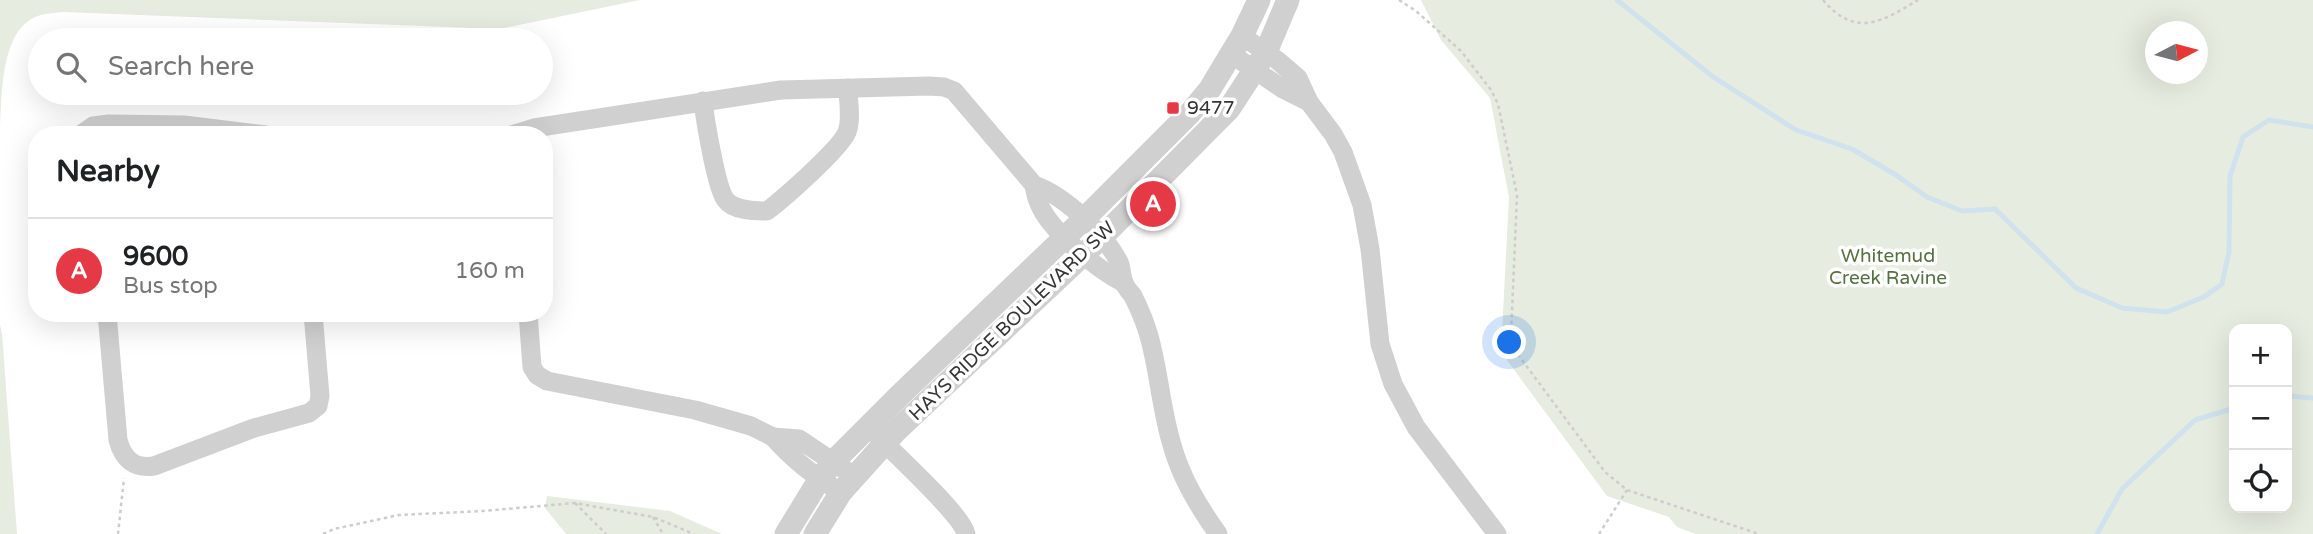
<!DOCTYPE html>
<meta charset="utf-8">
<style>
:root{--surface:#fff;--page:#f6f6f6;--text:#202124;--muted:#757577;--line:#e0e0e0;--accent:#e63946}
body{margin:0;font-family:"Varela Round",sans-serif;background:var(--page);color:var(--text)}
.controls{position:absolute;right:21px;bottom:21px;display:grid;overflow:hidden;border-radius:14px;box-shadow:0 7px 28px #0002}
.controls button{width:63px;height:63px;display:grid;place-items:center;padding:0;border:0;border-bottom:2px solid var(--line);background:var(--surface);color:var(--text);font:35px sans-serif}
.compass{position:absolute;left:2145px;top:21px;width:63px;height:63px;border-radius:50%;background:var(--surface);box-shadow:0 7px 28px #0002;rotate:84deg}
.you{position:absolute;left:1510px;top:343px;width:24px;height:24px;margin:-18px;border:5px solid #fff;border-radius:50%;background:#1a73e8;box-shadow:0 0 0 10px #1a73e833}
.badge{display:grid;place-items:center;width:46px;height:46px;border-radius:50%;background:var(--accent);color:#fff;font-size:23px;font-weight:700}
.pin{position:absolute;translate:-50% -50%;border:4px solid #fff;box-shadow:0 2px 7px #0006}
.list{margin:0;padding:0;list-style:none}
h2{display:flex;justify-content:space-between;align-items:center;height:91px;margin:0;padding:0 28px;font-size:30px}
h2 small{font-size:23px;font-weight:400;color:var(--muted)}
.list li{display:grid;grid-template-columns:46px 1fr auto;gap:21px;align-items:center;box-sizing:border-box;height:105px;padding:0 28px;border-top:2px solid var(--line)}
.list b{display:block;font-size:26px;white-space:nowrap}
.list p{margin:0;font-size:23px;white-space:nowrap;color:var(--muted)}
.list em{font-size:23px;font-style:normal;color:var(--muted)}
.icon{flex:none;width:38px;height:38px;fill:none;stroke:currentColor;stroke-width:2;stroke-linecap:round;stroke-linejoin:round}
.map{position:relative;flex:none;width:2313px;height:534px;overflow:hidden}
.search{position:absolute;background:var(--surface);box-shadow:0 7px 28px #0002;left:28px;top:28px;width:525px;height:77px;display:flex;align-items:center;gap:18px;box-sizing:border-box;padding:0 24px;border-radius:38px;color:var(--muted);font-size:26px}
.panel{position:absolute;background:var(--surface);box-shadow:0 7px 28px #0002;left:28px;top:126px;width:525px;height:196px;border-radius:28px}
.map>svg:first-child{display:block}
.green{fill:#e6ecdf;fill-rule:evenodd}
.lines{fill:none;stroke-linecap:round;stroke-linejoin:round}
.stream{stroke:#cfe2ee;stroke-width:5}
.path{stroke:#cdcdcd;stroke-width:2.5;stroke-dasharray:3.5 3.5;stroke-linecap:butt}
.minor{stroke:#d0d0d0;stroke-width:19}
.tertiary{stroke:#d0d0d0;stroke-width:23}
.poi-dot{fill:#e63946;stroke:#fff;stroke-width:2.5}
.labels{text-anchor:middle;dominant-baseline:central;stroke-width:7;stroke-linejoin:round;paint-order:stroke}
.poi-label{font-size:19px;fill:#333;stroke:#fff;text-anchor:start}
.park-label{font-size:19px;fill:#56703f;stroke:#fff}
.street-label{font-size:19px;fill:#333;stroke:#fff}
</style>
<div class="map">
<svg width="2313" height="534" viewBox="0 0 2313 534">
<rect width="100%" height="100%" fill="#fff"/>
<!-- green -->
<g class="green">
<path d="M0,0H640L499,29L63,12C56,13 48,13 41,15C0,26 2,94 0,131Z"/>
<path d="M1421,0H2313V534H1696L1677,527L1669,517L1607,496L1501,352L1509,197L1490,98L1441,40ZM2156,32H2198V74H2156ZM2234,329H2287V508H2234Z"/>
<polygon points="0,325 2,334 17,534 0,534"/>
<polygon points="547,496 670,511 722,534 566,534 545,508"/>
</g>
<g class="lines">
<!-- stream -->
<g class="stream">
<polyline points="1617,0 1712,76 1796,130 1852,149 1896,175 1927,197 1962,211 1995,209 2076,288 2122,308 2167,312 2204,297 2222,284 2229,252 2230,176 2243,137 2269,120 2313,127"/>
<polyline points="2287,396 2313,398"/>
<polyline points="2097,534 2122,489 2195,420 2234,408"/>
</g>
<!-- path -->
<g class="path">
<polyline points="1399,0 1416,11 1461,51 1491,90 1498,104 1517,195 1511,336 1519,356 1605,472 1627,490 1759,534"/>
<path d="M1823,0C1856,39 1883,21 1918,0"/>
<polyline points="575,503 606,534"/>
<polyline points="653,517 663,534"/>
<polyline points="118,534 124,478"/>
<polyline points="323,534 334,529 399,515 483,511 575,503 653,517 694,534"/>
<polyline points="1599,534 1627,490"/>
</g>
<!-- minor -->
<g class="minor">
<polyline points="1242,36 1277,60 1298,78 1309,102 1333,134 1343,152 1362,205 1370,249 1380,344 1393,384 1416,427 1497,534"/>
<polyline points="1231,54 1283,89 1309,102"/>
<path d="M703,101C705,119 716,186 725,199C733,211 755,211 767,211C783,199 840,149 847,132C852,119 848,101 848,88"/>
<polyline points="80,135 93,126 109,124 184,125 266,135"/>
<path d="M511,135L534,128L781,90L929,86L944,87L954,91L1034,185C1065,196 1104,233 1119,262C1122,269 1121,276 1124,283C1126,288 1130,292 1133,296C1139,308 1145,322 1149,336C1159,371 1161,409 1172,445C1181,478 1199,507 1218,534"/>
<path d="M1034,185C1035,191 1036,196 1038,201C1048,230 1098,270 1124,283"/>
<path d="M107,313L118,440C123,459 134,469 154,466L254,428L309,413L318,406L320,396L313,313"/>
<polyline points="528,313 532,367 537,375 547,381 695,410 751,426 773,437"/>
<path d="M876,434C894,454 962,514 966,534"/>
<path d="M841,492C815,477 793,460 773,437L799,439L854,476"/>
</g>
<!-- tertiary -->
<g class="tertiary">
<polyline points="786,534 819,480 834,461 899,396 1084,219 1190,113 1210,89 1231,54 1242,36 1259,0"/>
<polyline points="815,534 841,492 895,432 1102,237 1229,109 1266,52 1288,0"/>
</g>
</g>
<!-- markers -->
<rect class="poi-dot" x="1166" y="101" width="14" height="14" rx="3.5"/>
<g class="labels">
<!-- poi labels -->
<g class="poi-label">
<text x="1187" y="108">9477</text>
</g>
<!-- park labels -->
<g class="park-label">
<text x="1888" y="256">Whitemud<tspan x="1888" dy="22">Creek Ravine</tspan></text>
</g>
<!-- street labels -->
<g class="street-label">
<text transform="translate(1012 321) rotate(-44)">HAYS RIDGE BOULEVARD SW</text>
</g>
</g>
</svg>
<div class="controls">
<button>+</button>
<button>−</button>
<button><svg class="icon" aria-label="locate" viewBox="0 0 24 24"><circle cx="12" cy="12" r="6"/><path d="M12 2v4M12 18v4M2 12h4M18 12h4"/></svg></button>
</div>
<svg class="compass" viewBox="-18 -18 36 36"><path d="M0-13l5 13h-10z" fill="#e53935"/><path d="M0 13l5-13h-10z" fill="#757577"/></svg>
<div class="you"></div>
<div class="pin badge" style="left:1153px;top:204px">A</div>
<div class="search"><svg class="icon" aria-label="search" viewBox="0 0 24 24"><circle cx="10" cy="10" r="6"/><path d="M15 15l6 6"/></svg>Search here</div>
<section class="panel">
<h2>Nearby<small></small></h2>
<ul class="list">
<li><span class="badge">A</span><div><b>9600</b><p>Bus stop</p></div><em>160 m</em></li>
</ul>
</section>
</div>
